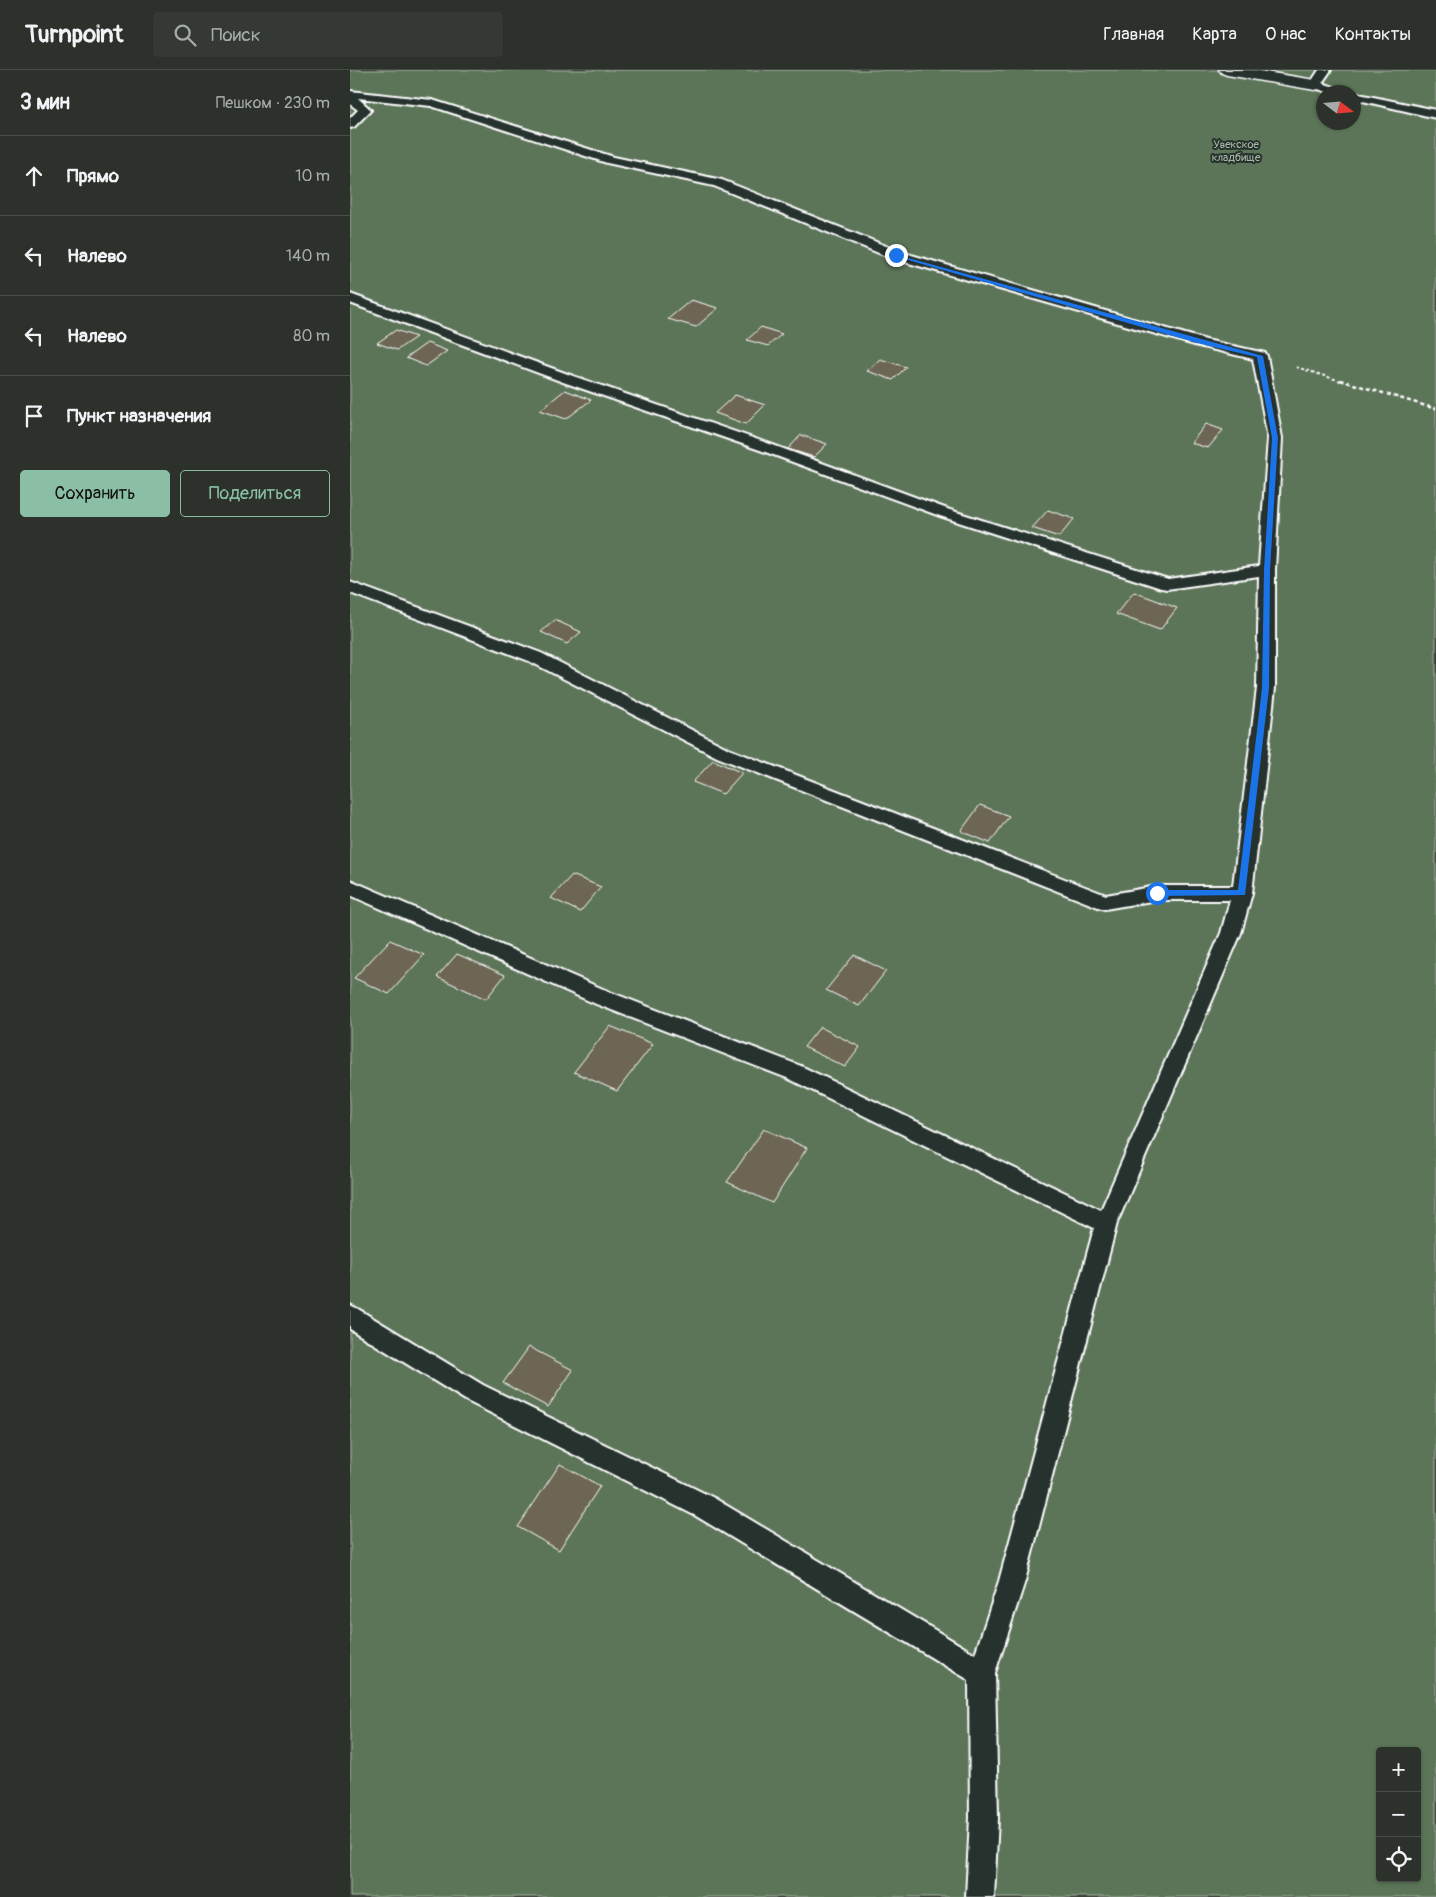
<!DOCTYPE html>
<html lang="ru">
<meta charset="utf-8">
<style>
:root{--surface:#2c322b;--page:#343a33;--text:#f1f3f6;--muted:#a6aaa9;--line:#484d47;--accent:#8abfa5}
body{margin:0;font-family:Pangolin,sans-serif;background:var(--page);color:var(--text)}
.controls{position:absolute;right:15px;bottom:15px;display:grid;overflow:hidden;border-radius:5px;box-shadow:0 1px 4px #0004}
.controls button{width:45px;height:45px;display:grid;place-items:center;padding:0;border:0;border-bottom:1px solid var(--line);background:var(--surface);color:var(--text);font:25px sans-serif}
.compass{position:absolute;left:966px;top:15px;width:45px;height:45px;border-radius:50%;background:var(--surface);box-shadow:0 1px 4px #0004;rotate:106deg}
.stop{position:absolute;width:15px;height:15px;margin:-11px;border:4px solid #1a73e8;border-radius:50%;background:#fff}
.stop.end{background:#1a73e8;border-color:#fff;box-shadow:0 1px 5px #0008}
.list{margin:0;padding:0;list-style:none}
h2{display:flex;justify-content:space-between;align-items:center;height:65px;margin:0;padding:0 20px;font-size:21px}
h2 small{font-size:16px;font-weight:400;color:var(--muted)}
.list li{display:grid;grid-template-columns:32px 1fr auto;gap:15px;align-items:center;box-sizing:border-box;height:80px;padding:0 20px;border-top:1px solid var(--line)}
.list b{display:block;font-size:19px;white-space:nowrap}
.list em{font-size:16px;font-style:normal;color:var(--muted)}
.actions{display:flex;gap:10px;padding:15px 20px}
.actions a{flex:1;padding:11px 0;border:1px solid var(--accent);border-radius:5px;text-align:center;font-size:18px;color:var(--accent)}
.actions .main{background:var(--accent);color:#111}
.icon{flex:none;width:28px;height:28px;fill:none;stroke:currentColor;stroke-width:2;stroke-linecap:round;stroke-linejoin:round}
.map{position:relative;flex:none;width:1086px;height:1827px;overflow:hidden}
header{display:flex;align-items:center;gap:30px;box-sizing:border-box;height:70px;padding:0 25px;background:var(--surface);border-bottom:1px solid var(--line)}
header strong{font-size:24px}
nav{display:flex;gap:28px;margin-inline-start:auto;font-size:18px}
.search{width:350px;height:45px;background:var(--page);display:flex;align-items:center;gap:12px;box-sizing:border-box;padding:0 18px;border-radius:5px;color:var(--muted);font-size:19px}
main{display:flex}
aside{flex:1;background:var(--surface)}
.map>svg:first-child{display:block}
.green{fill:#5c7459;stroke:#aebaac;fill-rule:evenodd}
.building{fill:#6d6655;stroke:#fff}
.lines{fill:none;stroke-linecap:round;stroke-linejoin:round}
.lane-casing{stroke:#fff;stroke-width:4}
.street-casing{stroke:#fff;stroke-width:3}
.path-far1{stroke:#fff;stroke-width:2;stroke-dasharray:3 2.5;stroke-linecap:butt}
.path{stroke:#fff;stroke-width:2.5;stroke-dasharray:4 3;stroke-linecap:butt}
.lane{fill:#26332d;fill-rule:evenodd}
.street{fill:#26332d;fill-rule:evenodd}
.route{fill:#1a73e8}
.labels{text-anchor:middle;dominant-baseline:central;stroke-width:4;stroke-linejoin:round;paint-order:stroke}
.far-park-label{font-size:11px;fill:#aebaac;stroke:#26332d}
</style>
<header>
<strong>Turnpoint</strong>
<div class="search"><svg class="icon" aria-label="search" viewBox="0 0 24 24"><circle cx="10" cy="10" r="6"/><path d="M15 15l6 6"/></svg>Поиск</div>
<nav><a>Главная</a><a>Карта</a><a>О нас</a><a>Контакты</a></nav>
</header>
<main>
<aside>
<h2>3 мин<small>Пешком · 230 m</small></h2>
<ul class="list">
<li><svg class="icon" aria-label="ahead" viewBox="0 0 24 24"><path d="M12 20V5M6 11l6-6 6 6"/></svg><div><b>Прямо</b></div><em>10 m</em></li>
<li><svg class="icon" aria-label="left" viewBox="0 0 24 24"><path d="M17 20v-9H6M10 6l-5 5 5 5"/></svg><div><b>Налево</b></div><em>140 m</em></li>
<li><svg class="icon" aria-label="left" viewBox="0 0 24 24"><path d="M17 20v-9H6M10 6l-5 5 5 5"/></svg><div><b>Налево</b></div><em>80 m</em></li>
<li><svg class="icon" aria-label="arrive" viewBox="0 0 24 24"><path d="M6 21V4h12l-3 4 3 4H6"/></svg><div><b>Пункт назначения</b></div></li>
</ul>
<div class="actions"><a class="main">Сохранить</a><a>Поделиться</a></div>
</aside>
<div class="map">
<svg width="1086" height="1827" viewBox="0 0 1086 1827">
<rect width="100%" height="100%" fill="#3b4239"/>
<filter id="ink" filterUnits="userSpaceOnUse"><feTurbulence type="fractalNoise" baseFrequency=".02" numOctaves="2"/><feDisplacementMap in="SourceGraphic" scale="10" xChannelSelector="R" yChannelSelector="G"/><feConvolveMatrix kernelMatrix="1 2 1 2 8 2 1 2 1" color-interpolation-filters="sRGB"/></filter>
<g filter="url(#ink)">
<!-- green -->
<path class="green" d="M0,0H1086V1827H0ZM974,22H1004V52H974ZM1030,1681H1067V1808H1030Z"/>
<!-- building -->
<g class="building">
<polygon points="341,230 368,238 346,257 318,249"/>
<polygon points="411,257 432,264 418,276 397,270"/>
<polygon points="46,260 66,267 47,280 27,273"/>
<polygon points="77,273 97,281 76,296 56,288"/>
<polygon points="530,289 556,297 543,310 517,301"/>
<polygon points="215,320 241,330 216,349 190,340"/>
<polygon points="385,325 415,335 396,354 365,343"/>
<polygon points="856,354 873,360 858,378 841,373"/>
<polygon points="451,365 477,374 464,387 438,379"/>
<polygon points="698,440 724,449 709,467 682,458"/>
<polygon points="784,522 827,538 810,560 766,544"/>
<polygon points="205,550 231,562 217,574 191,562"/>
<polygon points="363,690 392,703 373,724 343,712"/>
<polygon points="630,735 659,746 640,773 611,761"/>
<polygon points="222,805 251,817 230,842 201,828"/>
<polygon points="40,870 74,885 39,924 4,908"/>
<polygon points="107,884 155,905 136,929 87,907"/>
<polygon points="504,885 536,901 509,936 476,920"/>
<polygon points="260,956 303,974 267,1021 224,1002"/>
<polygon points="470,957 510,977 495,997 454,977"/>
<polygon points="414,1059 457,1078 422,1133 377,1112"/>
<polygon points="179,1277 223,1300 198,1337 153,1313"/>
<polygon points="210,1394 250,1416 209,1480 168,1457"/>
</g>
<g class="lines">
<defs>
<g id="lane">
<polygon points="969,0 981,0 972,13 993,20 994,22 978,22 961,17 959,15"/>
<polygon points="0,21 82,30 264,87 372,110 551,182 856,270 915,283 917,286 932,368 925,500 925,618 902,823 891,863 767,1153 675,1511 645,1603 648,1748 644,1827 616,1827 620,1748 619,1610 346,1446 117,1331 0,1259 0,1235 8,1239 133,1315 364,1428 625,1584 649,1511 744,1158 437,1008 246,934 0,825 0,810 260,922 451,996 751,1140 871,863 880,830 807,830 755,839 748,837 367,687 179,591 0,523 0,512 191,583 379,679 756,825 807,816 883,816 907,618 909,506 817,519 811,518 590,446 410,380 213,312 0,233 0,224 223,306 420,374 600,440 818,509 909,496 918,368 903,289 848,276 541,188 364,116 257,93 81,36 8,28 21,40 4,57 0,58 0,48 8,40 0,34"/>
<polygon points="1004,23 1086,40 1086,48 1004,29"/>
</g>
<polygon id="street" points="869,0 904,0 965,10 971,12 973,15 971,18 965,20 877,5 872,3"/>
</defs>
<!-- lane casing -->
<use href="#lane" class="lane-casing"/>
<!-- street casing -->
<use href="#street" class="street-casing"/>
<!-- path-far1 -->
<polyline class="path-far1" points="946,297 994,312"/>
<!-- path -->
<polyline class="path" points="990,310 1086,339"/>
<!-- lane -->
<use href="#lane" class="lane"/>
<!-- street -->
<use href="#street" class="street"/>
</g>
</g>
<!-- route -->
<polygon class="route" points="544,184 913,286 928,368 920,500 919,618 895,825 807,826 803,823 807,820 888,820 912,618 914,500 922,368 907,287 851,274 544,186"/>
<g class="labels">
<!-- far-park labels -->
<g class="far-park-label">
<text x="886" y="74">Увекское<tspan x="886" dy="13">кладбище</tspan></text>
</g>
</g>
</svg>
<div class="controls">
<button>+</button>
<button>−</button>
<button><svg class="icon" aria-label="locate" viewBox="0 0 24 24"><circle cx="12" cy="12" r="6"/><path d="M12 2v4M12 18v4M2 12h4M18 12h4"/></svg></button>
</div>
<svg class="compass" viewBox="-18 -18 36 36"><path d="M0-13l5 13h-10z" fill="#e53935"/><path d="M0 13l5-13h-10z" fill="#a6aaa9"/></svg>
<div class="stop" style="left:807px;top:823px"></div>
<div class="stop end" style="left:546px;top:185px"></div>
</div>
</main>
